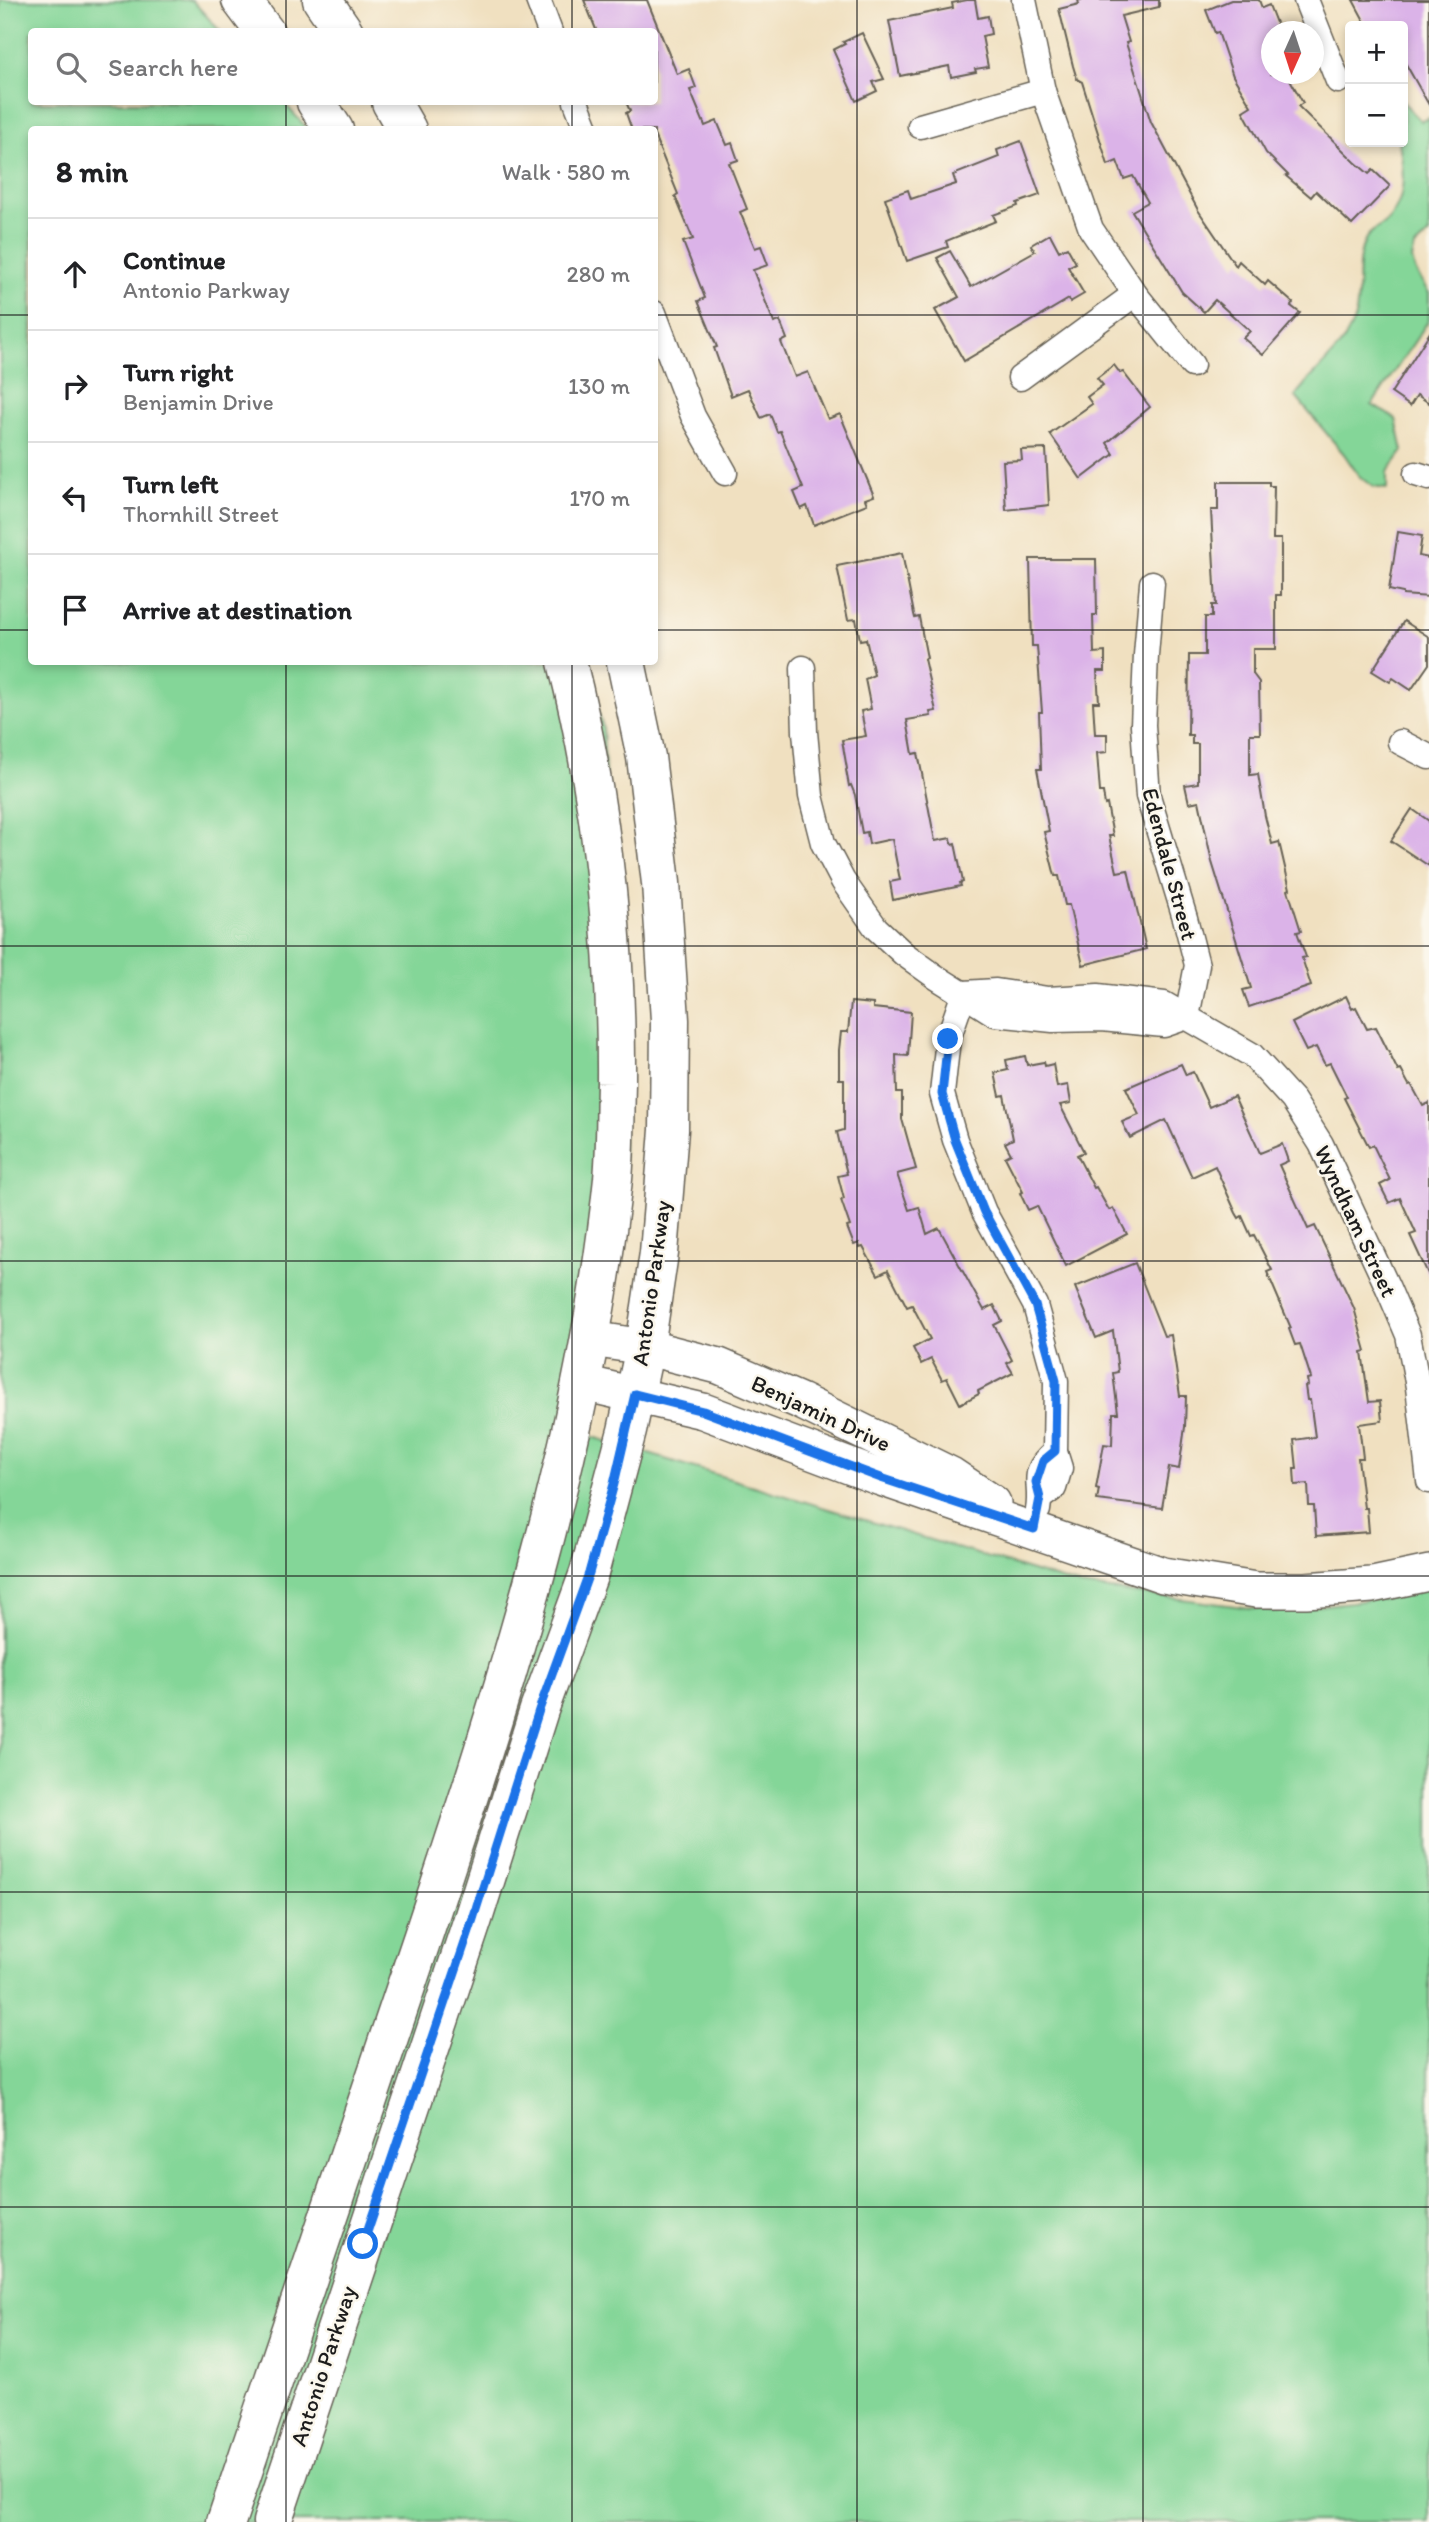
<!DOCTYPE html>
<meta charset="utf-8">
<style>
:root{--surface:#fff;--page:#f6f6f6;--text:#202124;--muted:#757577;--line:#e0e0e0}
body{margin:0;font-family:Itim,sans-serif;background:var(--page);color:var(--text)}
.controls{position:absolute;right:21px;top:21px;display:grid;overflow:hidden;border-radius:7px;box-shadow:0 4px 10px #0003}
.controls button{width:63px;height:63px;display:grid;place-items:center;padding:0;border:0;border-bottom:2px solid var(--line);background:var(--surface);color:var(--text);font:35px sans-serif}
.compass{position:absolute;left:1261px;top:21px;width:63px;height:63px;border-radius:50%;background:var(--surface);box-shadow:0 4px 10px #0003;rotate:183deg}
.stop{position:absolute;width:21px;height:21px;margin:-16px;border:5px solid #1a73e8;border-radius:50%;background:#fff}
.stop.end{background:#1a73e8;border-color:#fff;box-shadow:0 2px 7px #0008}
.list{margin:0;padding:0;list-style:none}
h2{display:flex;justify-content:space-between;align-items:center;height:91px;margin:0;padding:0 28px;font-size:30px}
h2 small{font-size:23px;font-weight:400;color:var(--muted)}
.list li{display:grid;grid-template-columns:46px 1fr auto;gap:21px;align-items:center;box-sizing:border-box;height:112px;padding:0 28px;border-top:2px solid var(--line)}
.list b{display:block;font-size:26px;white-space:nowrap}
.list p{margin:0;font-size:23px;white-space:nowrap;color:var(--muted)}
.list em{font-size:23px;font-style:normal;color:var(--muted)}
.icon{flex:none;width:38px;height:38px;fill:none;stroke:currentColor;stroke-width:2;stroke-linecap:round;stroke-linejoin:round}
.map{position:relative;flex:none;width:1429px;height:2522px;overflow:hidden}
.search{position:absolute;background:var(--surface);box-shadow:0 4px 10px #0003;left:28px;top:28px;width:630px;height:77px;display:flex;align-items:center;gap:18px;box-sizing:border-box;padding:0 24px;border-radius:7px;color:var(--muted);font-size:26px}
.panel{position:absolute;background:var(--surface);box-shadow:0 4px 10px #0003;left:28px;top:126px;width:630px;height:539px;border-radius:7px}
.map>svg:first-child{display:block}
.green{fill:#84d698;stroke:#50795a;stroke-width:2}
.building{fill:#dbb3e8}
.lines{fill:none;stroke-linecap:round;stroke-linejoin:round}
.street-casing{stroke:#666155;stroke-width:27}
.secondary-casing{stroke:#666155;stroke-width:38}
.primary-casing{stroke:#666155;stroke-width:41}
.street{stroke:#fff;stroke-width:24}
.secondary{stroke:#fff;stroke-width:35}
.primary{stroke:#fff;stroke-width:38}
.route{stroke:#1a73e8;stroke-width:9}
.grid{fill:none;stroke:#1c1c1c;stroke-width:2;stroke-opacity:0.55}
.labels{text-anchor:middle;dominant-baseline:central;stroke-width:5;stroke-linejoin:round;paint-order:stroke}
.street-label{font-size:23px;fill:#1c1c1c;stroke:#fbf7ec}
</style>
<div class="map">
<svg width="1429" height="2522" viewBox="0 0 1429 2522">
<rect width="100%" height="100%" fill="#fbf7ec"/>
<filter id="ink" filterUnits="userSpaceOnUse"><feTurbulence type="fractalNoise" baseFrequency=".0143" numOctaves="2"/><feDisplacementMap in="SourceGraphic" scale="14" xChannelSelector="R" yChannelSelector="G"/><feConvolveMatrix kernelMatrix="1 2 1 2 8 2 1 2 1" color-interpolation-filters="sRGB"/></filter>
<filter id="wash" filterUnits="userSpaceOnUse"><feTurbulence type="fractalNoise" baseFrequency=".00686" numOctaves="4" result="noise"/><feDisplacementMap in="SourceGraphic" scale="28" xChannelSelector="R" yChannelSelector="G"/><feGaussianBlur stdDeviation="1.57" result="paint"/><feColorMatrix in="noise" values="0 0 0 0 0 0 0 0 0 0 0 0 0 0 0 0 0 1.4 0 .05"/><feComposite in="paint" operator="in"/></filter>
<g filter="url(#wash)">
<rect width="100%" height="100%" fill="#f0e0c0"/>
<!-- green -->
<g class="green">
<polygon points="0,0 192,0 220,31 32,32 32,102 283,102 308,129 32,130 32,662 582,662 603,727 624,1173 567,1429 1081,1586 1274,1611 1402,1596 1429,1582 1429,2522 0,2522"/>
<path d="M1403,102L1421,121L1429,118V234L1415,247L1412,259L1415,270L1429,293V320L1372,405L1396,419L1403,451L1387,473V489L1373,487L1359,476L1344,454L1295,396C1314,371 1343,351 1354,320C1363,294 1353,266 1365,240C1368,232 1378,229 1385,223C1408,201 1404,170 1399,142H1403Z"/>
</g>
<g id="blocks">
<!-- building -->
<g class="building">
<polygon points="584,0 647,0 677,74 689,69 696,88 690,90 705,126 717,121 727,145 732,143 738,160 729,163 747,209 740,212 755,248 761,246 768,265 753,270 774,323 780,321 787,339 781,342 795,377 808,372 828,419 840,414 874,496 865,499 867,504 814,525 807,506 801,509 794,492 803,488 780,431 777,432 770,414 761,418 748,389 731,396 714,348 717,347 698,301 705,298 683,242 693,239 675,196 678,194 654,135 654,130 632,130 626,113 630,111 626,102 654,102 654,32 597,32"/>
<polygon points="967,0 975,0 978,18 988,16 991,34 982,36 988,67 975,69 976,72 951,77 949,66 900,76 889,21 953,8 952,3"/>
<polygon points="1078,0 1159,0 1159,7 1121,16 1129,42 1126,43 1151,122 1198,210 1236,266 1239,261 1265,285 1268,281 1293,303 1291,306 1300,313 1263,355 1243,338 1250,331 1215,300 1204,312 1182,292 1132,211 1148,202 1133,176 1124,179 1117,161 1108,165 1082,82 1077,79 1073,66 1059,9 1079,4"/>
<polygon points="1231,0 1259,0 1262,8 1269,5 1278,28 1271,30 1271,74 1287,74 1303,103 1298,106 1355,162 1369,174 1373,170 1390,186 1352,225 1316,191 1311,197 1286,176 1288,175 1266,153 1243,111 1251,106 1233,76 1218,32 1215,33 1206,10"/>
<polygon points="1353,0 1429,0 1429,105 1403,59 1403,26 1367,26"/>
<polygon points="862,33 884,79 873,82 877,91 856,101 833,50 845,44 843,42"/>
<polygon points="1021,141 1040,195 1017,203 1018,206 993,215 996,221 946,241 948,247 907,261 885,198 908,190 911,199 956,184 953,175 999,157 997,150"/>
<polygon points="1050,234 1059,251 1067,247 1076,263 1068,267 1084,294 1070,302 1069,299 964,361 935,310 959,297 937,258 950,251 971,287 1035,251 1031,245"/>
<polygon points="1429,334 1429,403 1417,395 1410,406 1391,393"/>
<polygon points="1114,365 1120,373 1123,372 1150,407 1107,443 1114,454 1081,479 1050,434 1092,404 1087,397 1103,385 1097,378"/>
<polygon points="1046,449 1049,505 1006,510 1003,461 1022,460 1021,450"/>
<polygon points="1218,482 1269,482 1269,486 1274,486 1273,539 1281,539 1281,595 1276,595 1276,649 1253,649 1253,674 1259,682 1260,734 1250,734 1250,775 1258,774 1265,816 1272,844 1279,842 1290,889 1288,890 1301,931 1297,932 1306,957 1302,958 1311,986 1249,1007 1243,990 1251,988 1212,862 1199,801 1189,803 1185,785 1198,783 1198,744 1192,744 1192,735 1188,735 1189,655 1205,655 1205,617 1212,617 1212,605 1216,605 1211,510 1218,510"/>
<polygon points="1398,532 1422,536 1419,556 1429,558 1429,597 1403,595 1403,593 1389,590"/>
<polygon points="902,553 914,614 915,618 919,617 927,658 924,659 936,711 930,712 931,716 907,720 913,754 918,753 935,841 951,838 952,844 955,843 963,882 960,883 961,886 893,900 890,882 900,880 892,839 869,844 867,832 862,833 855,795 851,785 849,786 846,770 847,769 842,740 866,736 861,711 871,709 865,679 874,675 866,639 860,640 856,619 848,620 837,566"/>
<polygon points="1030,559 1096,559 1097,615 1093,615 1094,653 1105,652 1105,671 1097,671 1099,702 1093,702 1095,734 1107,734 1107,752 1097,753 1100,792 1103,792 1105,805 1107,804 1113,836 1109,836 1117,872 1128,870 1146,949 1083,965 1069,905 1065,905 1059,876 1055,876 1044,832 1049,831 1037,769 1041,769 1039,712 1042,712 1037,646 1032,646"/>
<polygon points="1404,621 1429,637 1429,664 1411,690 1393,678 1390,682 1372,671"/>
<polygon points="1412,809 1429,821 1429,866 1391,841"/>
<polygon points="1346,996 1352,1009 1356,1007 1367,1029 1376,1027 1398,1071 1401,1070 1409,1085 1411,1084 1423,1106 1429,1103 1429,1276 1410,1235 1416,1233 1400,1198 1389,1203 1380,1185 1390,1180 1373,1145 1369,1147 1344,1098 1347,1097 1330,1063 1325,1065 1316,1047 1306,1051 1292,1023"/>
<polygon points="851,1002 873,1004 873,1008 911,1012 908,1056 896,1055 897,1093 902,1093 902,1119 916,1169 897,1174 909,1210 919,1207 927,1234 939,1228 984,1310 994,1305 1002,1321 994,1325 1012,1360 1007,1363 1013,1373 978,1391 979,1394 960,1404 947,1378 942,1380 931,1359 921,1364 913,1348 930,1339 912,1305 907,1307 888,1270 878,1275 863,1247 860,1248 859,1243 854,1245 847,1227 850,1226 841,1200 844,1199 838,1176 847,1174 837,1132 844,1130 844,1079 839,1079 839,1050 841,1032 848,1032"/>
<polygon points="1025,1056 1027,1065 1044,1062 1045,1066 1053,1064 1057,1087 1068,1085 1071,1103 1060,1105 1084,1152 1077,1155 1094,1188 1096,1187 1109,1210 1113,1208 1127,1234 1066,1266 1037,1206 1028,1210 1020,1193 1023,1192 1005,1157 1011,1154 1005,1143 1013,1139 1004,1095 1000,1096 995,1073 1008,1070 1006,1060"/>
<polygon points="1181,1064 1186,1075 1193,1072 1209,1107 1234,1096 1260,1153 1282,1144 1288,1161 1279,1165 1308,1229 1315,1226 1354,1308 1366,1351 1362,1352 1369,1402 1380,1401 1382,1421 1359,1424 1363,1458 1358,1458 1364,1508 1367,1508 1369,1532 1316,1536 1314,1506 1309,1506 1308,1484 1295,1485 1294,1469 1297,1469 1294,1440 1315,1437 1310,1400 1307,1400 1305,1386 1308,1385 1307,1379 1311,1378 1300,1344 1295,1345 1289,1329 1291,1328 1267,1272 1272,1270 1254,1235 1251,1236 1242,1216 1239,1218 1236,1213 1215,1166 1192,1177 1166,1120 1130,1138 1122,1122 1139,1115 1126,1088"/>
<polygon points="1135,1263 1164,1336 1171,1335 1180,1396 1186,1396 1185,1427 1179,1469 1169,1467 1162,1508 1097,1500 1099,1489 1096,1488 1104,1444 1112,1445 1113,1413 1118,1413 1113,1373 1118,1372 1113,1331 1096,1338 1075,1287"/>
</g>
</g>
</g>
<g filter="url(#ink)">
<use href="#blocks" fill-opacity="0" stroke="#666155" stroke-width="2"/>
<g class="lines">
<defs>
<g id="street">
<polyline points="538,0 550,32"/>
<polyline points="1024,0 1043,91 1091,229 1135,294 1192,365"/>
<polyline points="1306,0 1338,81"/>
<polyline points="576,102 587,130"/>
<polyline points="920,126 1043,91"/>
<polyline points="654,313 693,416 725,473"/>
<polyline points="1020,378 1135,294"/>
<polyline points="1416,474 1429,478"/>
<polyline points="1152,583 1146,655 1143,725 1148,796 1185,918 1197,965 1187,1017"/>
<polyline points="803,668 805,732 811,796 823,843 843,881 876,928 904,954 936,977 995,1014 1053,1020 1102,1019 1164,1025 1187,1017"/>
<polyline points="1400,742 1429,757"/>
<polyline points="964,993 996,991 1048,999 1098,996 1164,1004 1252,1055 1293,1100 1321,1144 1388,1288 1408,1335 1418,1387 1429,1481"/>
<polyline points="964,993 948,1039 942,1094 955,1140 984,1212 1035,1305 1056,1381 1055,1452 1060,1468 1054,1488 1040,1498"/>
<path d="M1038,1510C1043,1482 1028,1474 1055,1452"/>
</g>
<g id="secondary">
<polyline points="591,1339 645,1347 719,1366 800,1401 951,1475 993,1503"/>
<polyline points="583,1383 703,1411 881,1478 1163,1575 1256,1590 1306,1590 1372,1585 1429,1573"/>
</g>
<g id="primary">
<polyline points="241,0 265,32"/>
<polyline points="322,0 344,32"/>
<polyline points="316,102 334,130"/>
<polyline points="391,102 407,130"/>
<path d="M226,2522C292,2327 358,2132 423,1936C505,1689 586,1439 613,1179C616,1147 615,1115 616,1083C617,942 601,798 567,662"/>
<polyline points="272,2522 473,1919 539,1710 589,1573 627,1431 645,1347 659,1253 669,1130 670,1020 661,883 646,757 626,662"/>
</g>
</defs>
<!-- street casing -->
<use href="#street" class="street-casing"/>
<!-- secondary casing -->
<use href="#secondary" class="secondary-casing"/>
<!-- primary casing -->
<use href="#primary" class="primary-casing"/>
<!-- street -->
<use href="#street" class="street"/>
<!-- secondary -->
<use href="#secondary" class="secondary"/>
<!-- primary -->
<use href="#primary" class="primary"/>
</g>
</g>
<g class="lines" filter="url(#ink)">
<!-- route -->
<polyline class="route" points="363,2244 473,1919 539,1710 589,1573 614,1484 635,1394 703,1411 881,1478 1034,1529 1040,1498 1036,1482 1043,1461 1055,1451 1056,1381 1035,1305 984,1212 955,1140 942,1094 948,1039"/>
</g>
<!-- grid -->
<path class="grid" d="M286,0V32M572,0V32M857,0V2522M1143,0V2522M286,102V130M572,102V130M0,315H32M654,315H1429M0,630H32M654,630H1429M286,662V2522M572,662V2522M0,946H1429M0,1261H1429M0,1576H1429M0,1892H1429M0,2207H1429"/>
<g class="labels">
<!-- street labels -->
<g class="street-label">
<text transform="translate(1170 864) rotate(75)">Edendale Street</text>
<text transform="translate(1356 1221) rotate(65)">Wyndham Street</text>
<text transform="translate(651 1283) rotate(-82)">Antonio Parkway</text>
<text transform="translate(821 1413) rotate(25)">Benjamin Drive</text>
<text transform="translate(323 2366) rotate(-72)">Antonio Parkway</text>
</g>
</g>
</svg>
<div class="controls">
<button>+</button>
<button>−</button>
</div>
<svg class="compass" viewBox="-18 -18 36 36"><path d="M0-13l5 13h-10z" fill="#e53935"/><path d="M0 13l5-13h-10z" fill="#757577"/></svg>
<div class="stop" style="left:363px;top:2244px"></div>
<div class="stop end" style="left:948px;top:1039px"></div>
<div class="search"><svg class="icon" aria-label="search" viewBox="0 0 24 24"><circle cx="10" cy="10" r="6"/><path d="M15 15l6 6"/></svg>Search here</div>
<section class="panel">
<h2>8 min<small>Walk · 580 m</small></h2>
<ul class="list">
<li><svg class="icon" aria-label="ahead" viewBox="0 0 24 24"><path d="M12 20V5M6 11l6-6 6 6"/></svg><div><b>Continue</b><p>Antonio Parkway</p></div><em>280 m</em></li>
<li><svg class="icon" aria-label="right" viewBox="0 0 24 24"><path d="M7 20v-9h11M14 6l5 5-5 5"/></svg><div><b>Turn right</b><p>Benjamin Drive</p></div><em>130 m</em></li>
<li><svg class="icon" aria-label="left" viewBox="0 0 24 24"><path d="M17 20v-9H6M10 6l-5 5 5 5"/></svg><div><b>Turn left</b><p>Thornhill Street</p></div><em>170 m</em></li>
<li><svg class="icon" aria-label="arrive" viewBox="0 0 24 24"><path d="M6 21V4h12l-3 4 3 4H6"/></svg><div><b>Arrive at destination</b></div></li>
</ul>
</section>
</div>
